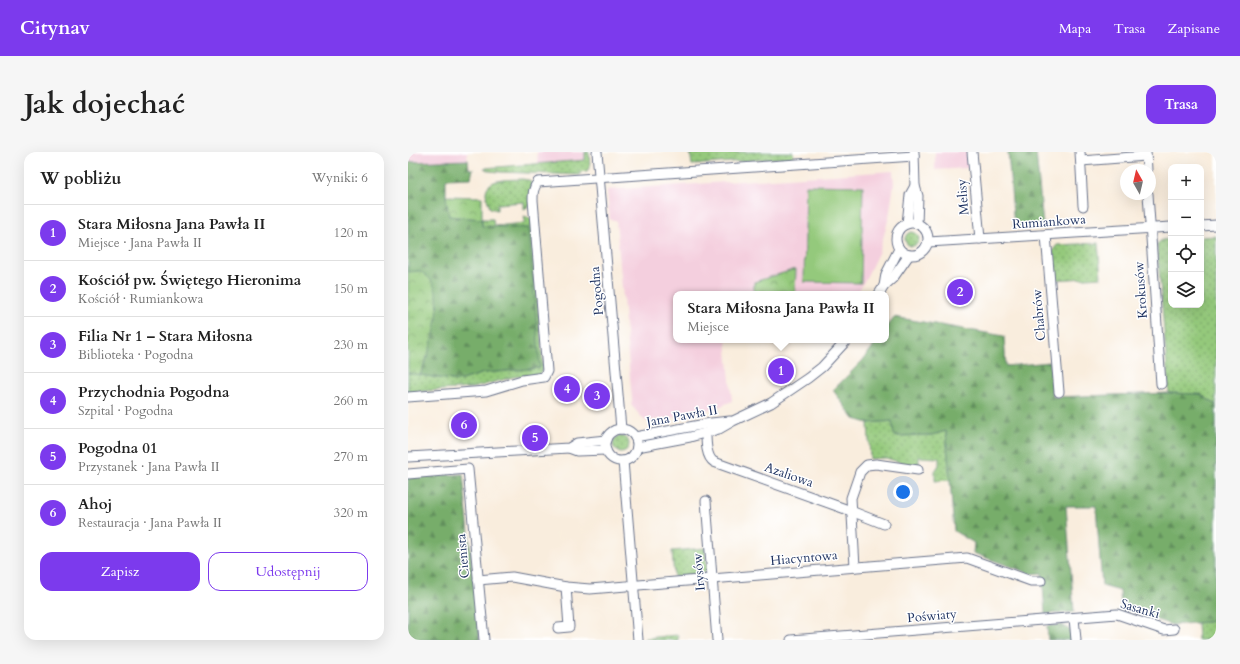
<!DOCTYPE html>
<html lang="pl">
<meta charset="utf-8">
<style>
:root{--surface:#fff;--page:#f6f6f6;--text:#222;--muted:#767676;--line:#e0e0e0;--accent:#7c3aed}
body{margin:0;font-family:Cardo,serif;background:var(--page);color:var(--text)}
.controls{position:absolute;right:12px;top:12px;display:grid;overflow:hidden;border-radius:8px;box-shadow:0 4px 16px #0002}
.controls button{width:36px;height:36px;display:grid;place-items:center;padding:0;border:0;border-bottom:1px solid var(--line);background:var(--surface);color:var(--text);font:20px sans-serif}
.compass{position:absolute;left:712px;top:12px;width:36px;height:36px;border-radius:50%;background:var(--surface);box-shadow:0 4px 16px #0002;rotate:352deg}
.you{position:absolute;left:495px;top:340px;width:14px;height:14px;margin:-10px;border:3px solid #fff;border-radius:50%;background:#1a73e8;box-shadow:0 0 0 6px #1a73e833}
.badge{display:grid;place-items:center;width:26px;height:26px;border-radius:50%;background:var(--accent);color:#fff;font-size:13px;font-weight:700}
.pin{position:absolute;translate:-50% -50%;border:2px solid #fff;box-shadow:0 1px 4px #0006}
.popup{position:absolute;left:265px;top:139px;width:216px;height:52px;box-sizing:border-box;display:grid;place-content:center;border-radius:8px;background:var(--surface);filter:drop-shadow(0 1px 3px #0005);font-size:13px;white-space:nowrap;color:var(--muted)}
.popup b{font-size:15px;color:var(--text)}
.popup::after{content:'';position:absolute;left:50%;top:100%;margin-left:-8px;border:8px solid transparent;border-top-color:var(--surface)}
.list{margin:0;padding:0;list-style:none}
h2{display:flex;justify-content:space-between;align-items:center;height:52px;margin:0;padding:0 16px;font-size:17px}
h2 small{font-size:13px;font-weight:400;color:var(--muted)}
.list li{display:grid;grid-template-columns:26px 1fr auto;gap:12px;align-items:center;box-sizing:border-box;height:56px;padding:0 16px;border-top:1px solid var(--line)}
.list b{display:block;font-size:15px;white-space:nowrap}
.list p{margin:0;font-size:13px;white-space:nowrap;color:var(--muted)}
.list em{font-size:13px;font-style:normal;color:var(--muted)}
.actions{display:flex;gap:8px;padding:12px 16px}
.actions a{flex:1;padding:9px 0;border:1px solid var(--accent);border-radius:12px;text-align:center;font-size:14px;color:var(--accent)}
.actions .main{background:var(--accent);color:#fff}
.icon{flex:none;width:22px;height:22px;fill:none;stroke:currentColor;stroke-width:2;stroke-linecap:round;stroke-linejoin:round}
.map{position:relative;flex:none;width:808px;height:488px;overflow:hidden;border-radius:12px}
header{display:flex;align-items:center;gap:24px;box-sizing:border-box;height:56px;padding:0 20px;background:var(--accent);color:#fff}
header strong{font-size:19px}
nav{display:flex;gap:22px;margin-inline-start:auto;font-size:14px}
.intro{display:flex;align-items:center;justify-content:space-between;box-sizing:border-box;height:96px;padding:0 24px}
h1{margin:0;font-size:28px}
.button{padding:10px 18px;border-radius:12px;background:var(--accent);color:#fff;font-size:14px;font-weight:700}
main{display:flex;gap:24px;padding:0 24px}
aside{flex:1;background:var(--surface);border-radius:12px;box-shadow:0 4px 16px #0002}
.map>svg:first-child{display:block}
.built{fill:#f4cfde}
.grass{fill:url(#grass-dots);stroke:#587c6c}
.forest{fill:url(#forest-firs);stroke:#496e64}
.park{fill:url(#park-crowns);stroke:#587c6c}
.pitch{fill:#94c97b;stroke:#587c6c}
.lines{fill:none;stroke-linecap:round;stroke-linejoin:round}
.minor-casing{stroke:#69728a;stroke-width:11}
.minor{stroke:#fff;stroke-width:9}
.labels{text-anchor:middle;dominant-baseline:central;stroke-width:3;stroke-linejoin:round;paint-order:stroke}
.street-label{font-size:13px;fill:#1b2f5e;stroke:#fff}
</style>
<header>
<strong>Citynav</strong>
<nav><a>Mapa</a><a>Trasa</a><a>Zapisane</a></nav>
</header>
<div class="intro"><h1>Jak dojechać</h1><a class="button">Trasa</a></div>
<main>
<aside>
<h2>W pobliżu<small>Wyniki: 6</small></h2>
<ul class="list">
<li><span class="badge">1</span><div><b>Stara Miłosna Jana Pawła II</b><p>Miejsce · Jana Pawła II</p></div><em>120 m</em></li>
<li><span class="badge">2</span><div><b>Kościół pw. Świętego Hieronima</b><p>Kościół · Rumiankowa</p></div><em>150 m</em></li>
<li><span class="badge">3</span><div><b>Filia Nr 1 – Stara Miłosna</b><p>Biblioteka · Pogodna</p></div><em>230 m</em></li>
<li><span class="badge">4</span><div><b>Przychodnia Pogodna</b><p>Szpital · Pogodna</p></div><em>260 m</em></li>
<li><span class="badge">5</span><div><b>Pogodna 01</b><p>Przystanek · Jana Pawła II</p></div><em>270 m</em></li>
<li><span class="badge">6</span><div><b>Ahoj</b><p>Restauracja · Jana Pawła II</p></div><em>320 m</em></li>
</ul>
<div class="actions"><a class="main">Zapisz</a><a>Udostępnij</a></div>
</aside>
<div class="map">
<svg width="808" height="488" viewBox="0 0 808 488">
<defs>
<pattern id="grass-dots" width="8" height="8" patternUnits="userSpaceOnUse"><rect width="8" height="8" fill="#94c97b"/><path d="M2 2h.1M6 6h.1" fill="none" stroke="#78a468" stroke-width="1.8" stroke-linecap="round"/></pattern>
<pattern id="forest-firs" width="22" height="20" patternUnits="userSpaceOnUse"><rect width="22" height="20" fill="#77ad6b"/><path d="M5 1l3.5 6h-7zM16 11l3.5 6h-7z" fill="#618d5b"/></pattern>
<pattern id="park-crowns" width="20" height="18" patternUnits="userSpaceOnUse"><rect width="20" height="18" fill="#94c97b"/><path d="M2 6a3 3 0 1 1 6 0M12 15a3 3 0 1 1 6 0" fill="none" stroke="#78a468"/></pattern>
</defs>
<rect width="100%" height="100%" fill="#fff"/>
<filter id="ink" filterUnits="userSpaceOnUse"><feTurbulence type="fractalNoise" baseFrequency=".025" numOctaves="2"/><feDisplacementMap in="SourceGraphic" scale="8" xChannelSelector="R" yChannelSelector="G"/><feConvolveMatrix kernelMatrix="1 2 1 2 8 2 1 2 1" color-interpolation-filters="sRGB"/></filter>
<filter id="wash" filterUnits="userSpaceOnUse"><feTurbulence type="fractalNoise" baseFrequency=".012" numOctaves="4" result="noise"/><feDisplacementMap in="SourceGraphic" scale="16" xChannelSelector="R" yChannelSelector="G"/><feGaussianBlur stdDeviation="0.9" result="paint"/><feColorMatrix in="noise" values="0 0 0 0 0 0 0 0 0 0 0 0 0 0 0 0 0 1.4 0 .05"/><feComposite in="paint" operator="in"/></filter>
<g filter="url(#wash)">
<rect width="100%" height="100%" fill="#f9eddd"/>
<!-- built -->
<g class="built">
<polygon points="0,0 59,0 60,8 0,10"/>
<polygon points="129,0 177,0 177,8 130,12"/>
<polygon points="527,0 559,0 560,16 527,18"/>
<polygon points="485,19 486,32 481,65 472,97 457,128 449,142 268,142 268,188 318,188 324,249 313,254 277,264 237,269 223,253 224,248 208,68 202,68 199,38"/>
</g>
<!-- grass -->
<g class="grass">
<polygon points="177,0 181,0 182,15 179,19 172,20 172,23 92,20 81,19 76,16 177,8"/>
<polygon points="282,0 385,0 386,5 284,13"/>
<path d="M114,27L121,28L123,30V53L116,57V50L89,52V58L82,56C81,52 78,46 78,41C78,25 104,28 114,27Z"/>
<polygon points="116,64 122,66 124,69 135,215 133,221 130,223 105,225 65,236 0,240 0,221 50,229 76,221 132,216 74,74 74,67 85,67 86,74 117,71"/>
<circle cx="504" cy="87" r="7"/>
<polygon points="808,84 808,253 792,242 761,241 749,92 754,88 763,87 763,153 793,153 793,85"/>
<polygon points="690,91 693,125 647,128 645,98 649,93"/>
<polygon points="484,269 486,284 524,283 538,279 542,328 527,329 527,319 531,313 531,306 511,305 511,314 494,311 478,306 462,307 460,271"/>
<circle cx="213" cy="292" r="8"/>
<polygon points="297,396 299,418 294,422 266,425 264,399"/>
<polygon points="808,469 808,488 790,488 789,471"/>
<polygon points="270,483 270,488 238,488 238,486"/>
</g>
<!-- forest -->
<g class="forest">
<polygon points="600,0 628,0 635,73 606,75"/>
<polygon points="60,8 61,17 65,17 63,26 38,27 38,44 41,64 74,67 74,74 121,76 132,216 76,221 50,229 12,223 21,199 30,153 12,119 0,120 0,10"/>
<polygon points="486,165 596,184 598,214 642,210 645,245 761,241 792,242 808,253 808,469 764,473 713,456 712,439 694,434 688,354 658,354 666,460 637,462 634,421 623,422 565,401 566,391 546,379 538,279 524,283 486,284 484,269 460,271 446,267 425,238 455,208 470,188 478,188 478,176"/>
<polygon points="55,322 72,488 0,488 0,325"/>
<polygon points="655,473 663,479 664,488 640,488 639,474"/>
</g>
<!-- park -->
<g class="park">
<polygon points="38,44 74,45 74,67 41,64"/>
<polygon points="388,117 387,142 346,142 346,130"/>
<path d="M12,119C15,121 19,124 22,127C40,151 22,198 12,223L0,221V120Z"/>
</g>
<!-- pitch -->
<polygon class="pitch" points="398,33 455,34 453,131 396,130"/>
</g>
<g filter="url(#ink)">
<g class="lines">
<defs>
<g id="minor">
<polyline points="189,0 213,277"/>
<polyline points="506,0 507,34 510,44 509,72"/>
<polyline points="564,0 572,87"/>
<polyline points="672,0 675,54"/>
<polyline points="738,0 739,18"/>
<polyline points="673,9 738,4"/>
<polyline points="740,42 753,232"/>
<circle cx="504" cy="87" r="16"/>
<polyline points="499,72 502,43 507,34"/>
<polyline points="793,74 808,73"/>
<polyline points="638,83 651,240"/>
<polyline points="520,90 763,75"/>
<polyline points="476,134 478,122 491,97"/>
<polyline points="471,142 476,134 485,126 501,103"/>
<path d="M0,245L78,239L114,228L136,225L139,219L125,48C125,41 125,36 130,30L506,4"/>
<circle cx="213" cy="293" r="16"/>
<path d="M298,281C298,290 298,305 306,310L443,359L476,372"/>
<polyline points="227,285 303,271 322,269"/>
<polyline points="229,295 282,285 311,277 325,269 363,251 400,226 414,215 439,188"/>
<polyline points="161,296 169,299 198,298"/>
<polyline points="0,305 161,296 169,291 198,288"/>
<polyline points="215,309 230,488"/>
<polyline points="0,322 60,317 76,488"/>
<polyline points="298,349 309,488"/>
<polyline points="447,415 443,346 452,320 459,313 468,312 510,318"/>
<polyline points="70,428 104,425 158,435 182,437 559,406 623,429 633,429"/>
<polyline points="666,466 668,488"/>
<polyline points="150,476 161,475 158,435"/>
<polyline points="383,488 709,462 756,478 766,477"/>
</g>
</defs>
<!-- minor casing -->
<use href="#minor" class="minor-casing"/>
<!-- minor -->
<use href="#minor" class="minor"/>
</g>
</g>
<g class="labels">
<!-- street labels -->
<g class="street-label">
<text transform="translate(555 45) rotate(-95)">Melisy</text>
<text transform="translate(641 70) rotate(-4)">Rumiankowa</text>
<text transform="translate(733 138) rotate(-94)">Krokusów</text>
<text transform="translate(189 139) rotate(-95)">Pogodna</text>
<text transform="translate(631 163) rotate(-95)">Chabrów</text>
<text transform="translate(274 264) rotate(-10)">Jana Pawła II</text>
<text transform="translate(381 323) rotate(19)">Azaliowa</text>
<text transform="translate(55 404) rotate(-95)">Cienista</text>
<text transform="translate(396 406) rotate(-5)">Hiacyntowa</text>
<text transform="translate(291 420) rotate(-95)">Irysów</text>
<text transform="translate(732 457) rotate(16)">Sasanki</text>
<text transform="translate(524 464) rotate(-5)">Poświaty</text>
</g>
</g>
</svg>
<div class="controls">
<button>+</button>
<button>−</button>
<button><svg class="icon" aria-label="locate" viewBox="0 0 24 24"><circle cx="12" cy="12" r="6"/><path d="M12 2v4M12 18v4M2 12h4M18 12h4"/></svg></button>
<button><svg class="icon" aria-label="layers" viewBox="0 0 24 24"><path d="M12 4l9 5-9 5-9-5zM3 14l9 5 9-5"/></svg></button>
</div>
<svg class="compass" viewBox="-18 -18 36 36"><path d="M0-13l5 13h-10z" fill="#e53935"/><path d="M0 13l5-13h-10z" fill="#767676"/></svg>
<div class="you"></div>
<div class="pin badge" style="left:373px;top:219px">1</div>
<div class="popup"><b>Stara Miłosna Jana Pawła II</b>Miejsce</div>
<div class="pin badge" style="left:552px;top:140px">2</div>
<div class="pin badge" style="left:189px;top:244px">3</div>
<div class="pin badge" style="left:159px;top:237px">4</div>
<div class="pin badge" style="left:127px;top:286px">5</div>
<div class="pin badge" style="left:56px;top:273px">6</div>
</div>
</main>
